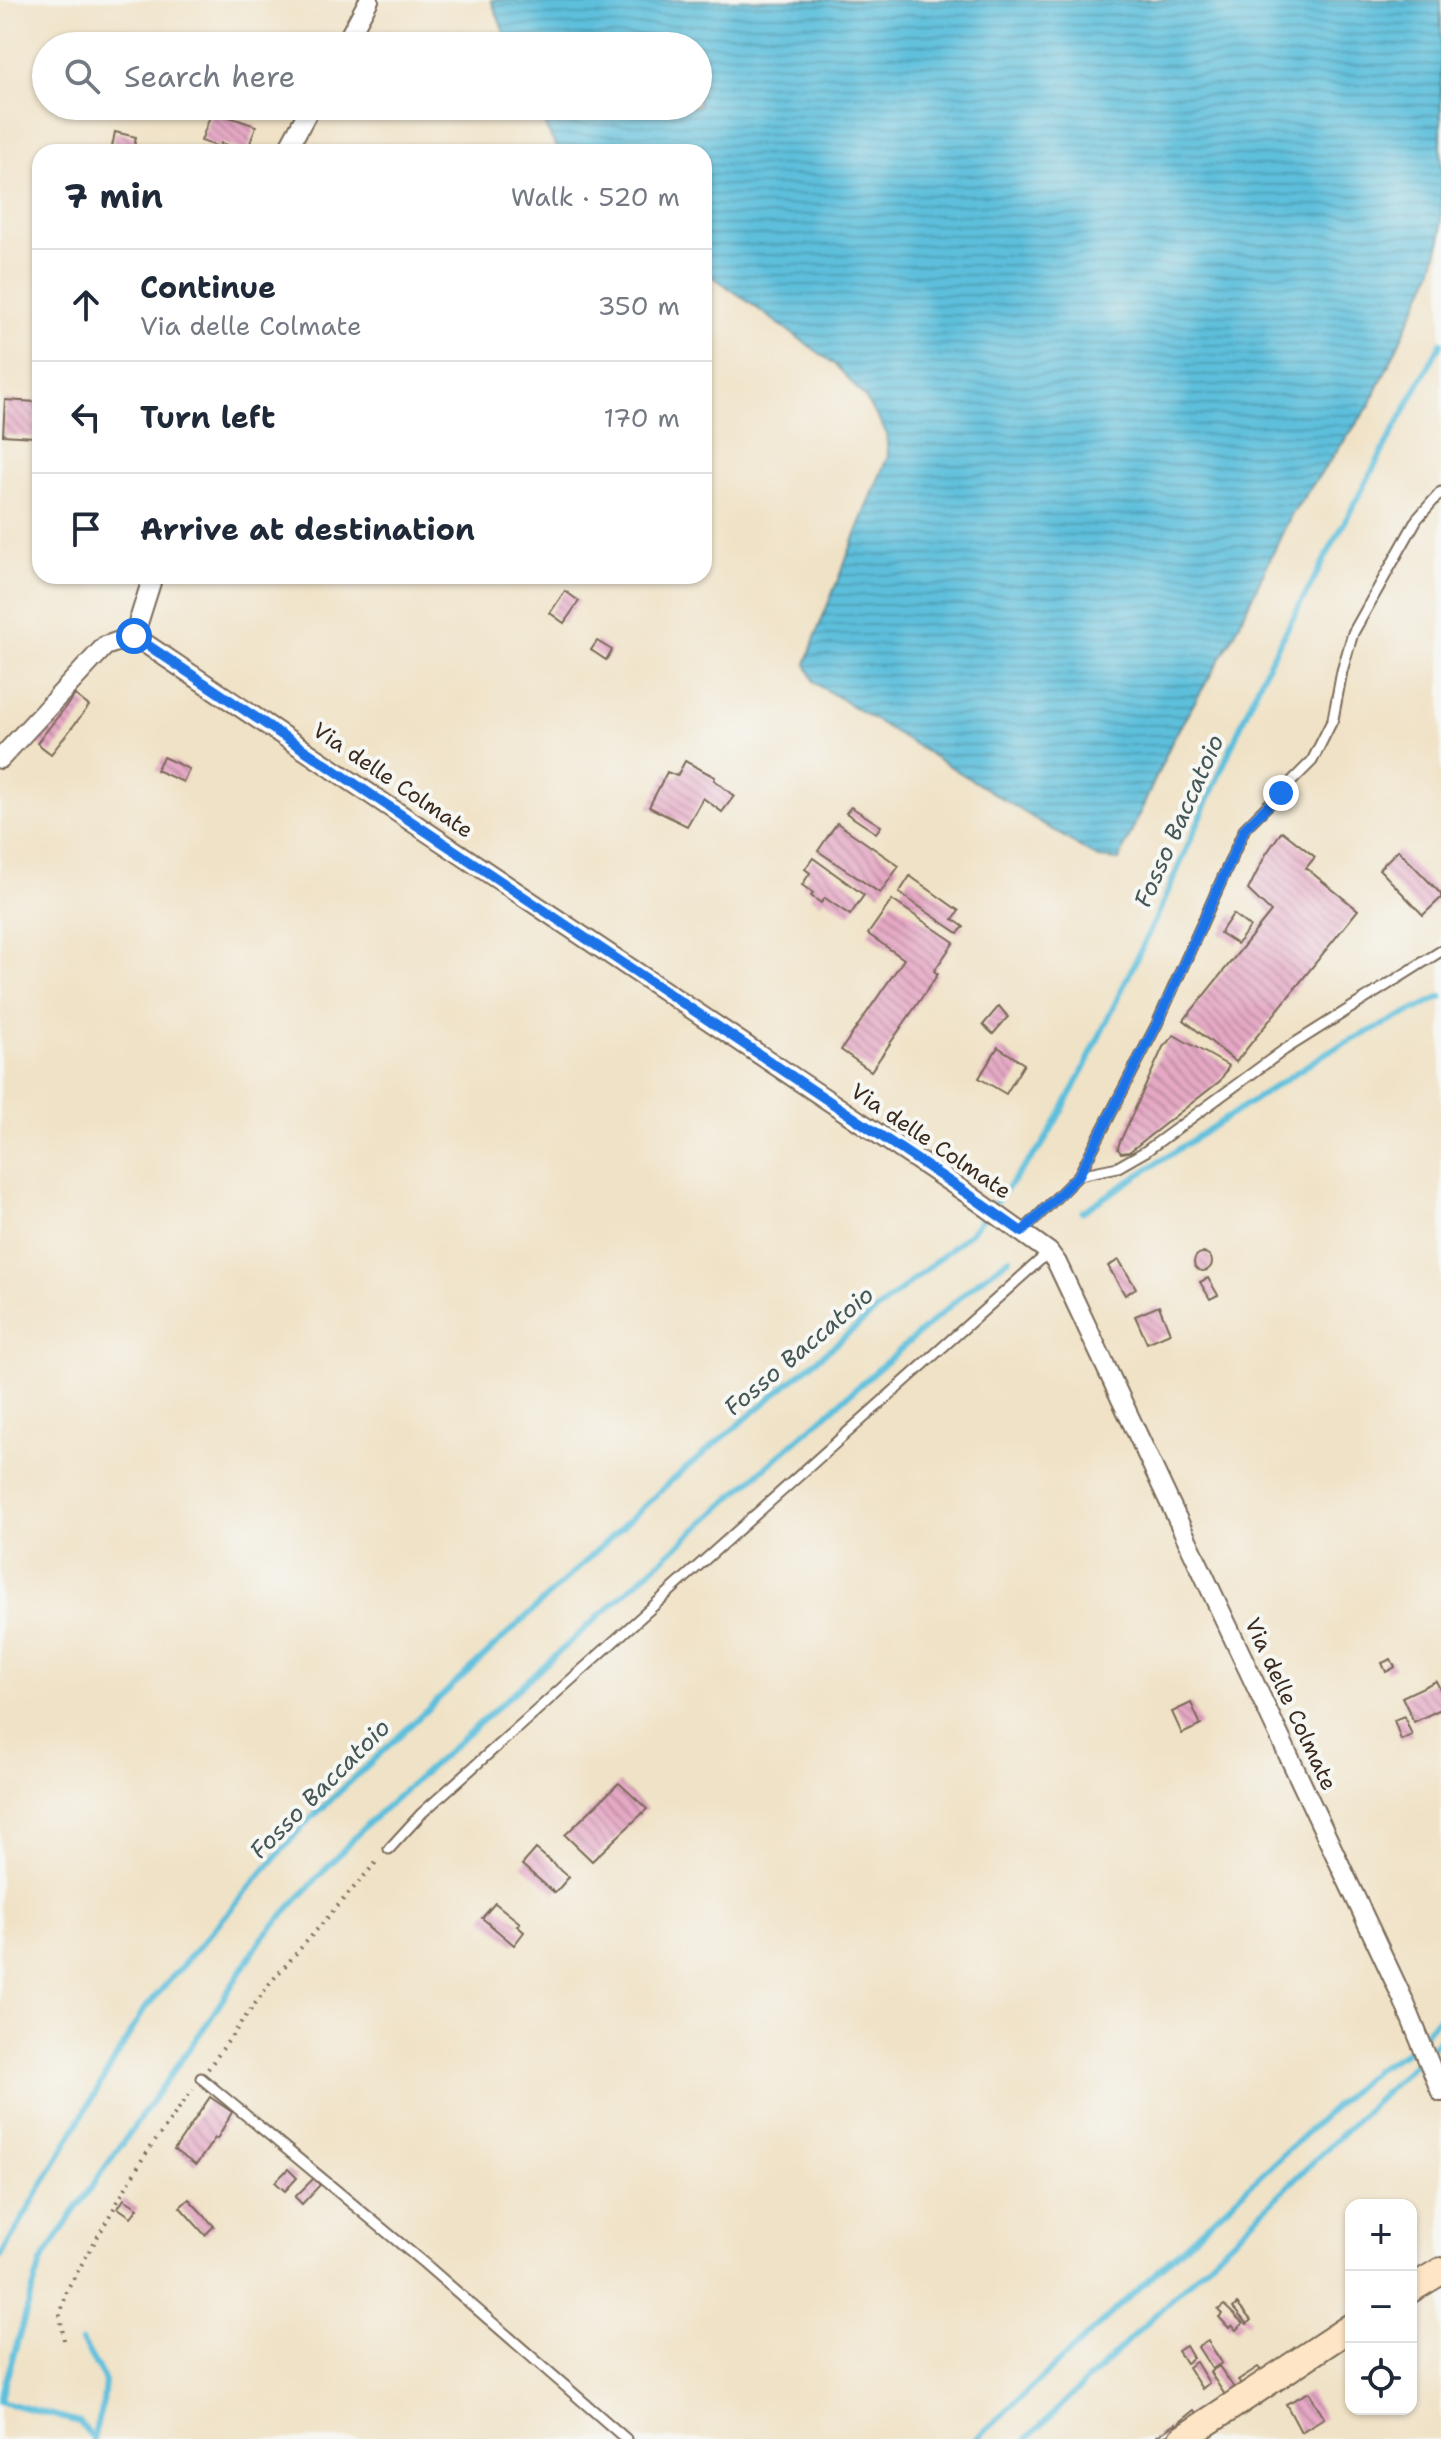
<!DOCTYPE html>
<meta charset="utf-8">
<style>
:root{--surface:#fff;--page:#f2f2f3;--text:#1f2937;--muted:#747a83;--line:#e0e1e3}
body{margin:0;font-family:"Shantell Sans",sans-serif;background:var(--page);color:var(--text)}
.controls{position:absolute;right:24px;bottom:24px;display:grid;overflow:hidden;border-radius:16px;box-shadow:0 2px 6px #0004}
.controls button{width:72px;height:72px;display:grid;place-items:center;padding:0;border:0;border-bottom:2px solid var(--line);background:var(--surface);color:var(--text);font:40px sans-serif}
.stop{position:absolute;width:24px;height:24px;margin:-18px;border:6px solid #1a73e8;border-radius:50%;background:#fff}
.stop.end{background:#1a73e8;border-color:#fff;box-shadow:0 2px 8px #0008}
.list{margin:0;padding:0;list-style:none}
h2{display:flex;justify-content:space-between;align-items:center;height:104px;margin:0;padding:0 32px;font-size:34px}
h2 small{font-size:26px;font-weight:400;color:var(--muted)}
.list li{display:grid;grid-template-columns:52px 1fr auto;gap:24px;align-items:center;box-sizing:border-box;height:112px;padding:0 32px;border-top:2px solid var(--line)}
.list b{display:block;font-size:30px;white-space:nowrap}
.list p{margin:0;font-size:26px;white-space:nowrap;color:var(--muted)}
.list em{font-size:26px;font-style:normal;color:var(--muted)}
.icon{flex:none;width:44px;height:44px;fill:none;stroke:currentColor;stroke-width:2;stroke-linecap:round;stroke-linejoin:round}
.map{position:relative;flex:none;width:1441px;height:2439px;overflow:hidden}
.search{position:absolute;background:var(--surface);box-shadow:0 2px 6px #0004;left:32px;top:32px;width:680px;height:88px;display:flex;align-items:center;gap:20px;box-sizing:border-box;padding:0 28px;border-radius:44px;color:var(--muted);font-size:30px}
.panel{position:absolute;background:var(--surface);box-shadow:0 2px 6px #0004;left:32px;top:144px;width:680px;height:440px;border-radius:24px}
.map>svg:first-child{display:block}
.water{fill:url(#water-rules);stroke:#4c747d;stroke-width:2}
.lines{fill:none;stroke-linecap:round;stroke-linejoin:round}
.stream{stroke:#5dbfdc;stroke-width:6}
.building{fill:url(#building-back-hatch)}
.lane-casing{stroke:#7a6a59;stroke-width:13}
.street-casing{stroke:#7a6a59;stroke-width:22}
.secondary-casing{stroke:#7a6a59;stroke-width:30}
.path{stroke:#7a6a59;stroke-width:4;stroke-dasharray:2 6;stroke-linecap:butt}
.lane{stroke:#fff;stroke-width:9}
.street{stroke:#fff;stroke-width:18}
.secondary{stroke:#fde5c5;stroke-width:26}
.route{stroke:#1a73e8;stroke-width:10}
.labels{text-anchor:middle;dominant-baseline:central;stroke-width:8;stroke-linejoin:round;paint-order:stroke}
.street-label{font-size:22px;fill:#3b2a1e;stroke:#f6f6f2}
.water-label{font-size:24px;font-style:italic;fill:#455757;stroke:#f6f6f2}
</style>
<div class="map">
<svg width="1441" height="2439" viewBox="0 0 1441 2439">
<defs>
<pattern id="water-rules" width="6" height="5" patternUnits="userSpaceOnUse" patternTransform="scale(2)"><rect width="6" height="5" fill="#5dbfdc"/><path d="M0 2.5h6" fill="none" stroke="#4e9bb2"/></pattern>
<pattern id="building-back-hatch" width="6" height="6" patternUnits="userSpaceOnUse" patternTransform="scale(2)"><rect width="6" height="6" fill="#e5a8c5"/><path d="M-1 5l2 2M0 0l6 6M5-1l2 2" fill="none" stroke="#bb899f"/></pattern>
</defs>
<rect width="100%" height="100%" fill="#f6f6f2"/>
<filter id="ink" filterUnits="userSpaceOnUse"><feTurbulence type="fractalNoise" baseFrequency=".0125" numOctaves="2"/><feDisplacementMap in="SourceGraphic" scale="16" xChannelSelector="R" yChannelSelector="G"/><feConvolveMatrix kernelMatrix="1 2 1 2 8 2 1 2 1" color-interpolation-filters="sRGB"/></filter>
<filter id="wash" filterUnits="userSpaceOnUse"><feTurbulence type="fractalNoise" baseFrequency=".006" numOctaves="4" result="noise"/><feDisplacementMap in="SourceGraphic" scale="32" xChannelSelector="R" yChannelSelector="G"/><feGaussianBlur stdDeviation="1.8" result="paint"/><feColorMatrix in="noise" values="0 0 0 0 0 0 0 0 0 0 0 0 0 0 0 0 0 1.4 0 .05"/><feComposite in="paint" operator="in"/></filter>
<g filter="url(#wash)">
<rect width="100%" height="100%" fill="#f0e2c6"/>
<!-- water -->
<polygon class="water" points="491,0 1441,0 1441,239 1431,275 1370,405 1291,515 1233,637 1173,739 1119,860 1098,858 815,683 806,664 818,629 888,455 886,432 866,399 836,365 704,270 704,152 559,152 534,106 698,106 698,46 510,46"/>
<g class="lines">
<!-- stream -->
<g class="stream">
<polyline points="1082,1212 1329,1051 1441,997"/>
<polyline points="0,2258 143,2011 302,1827 673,1479 971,1232 1043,1144 1075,1087 1159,912 1265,670 1441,343"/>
<polyline points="82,2341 105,2381 103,2402 93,2438"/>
<polyline points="0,2400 41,2263 73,2213 208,2022 263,1937 367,1824 750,1481 981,1279 1010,1258"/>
<polyline points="0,2401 79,2422 94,2439"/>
<polyline points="976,2439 1373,2071 1408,2051 1441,2015"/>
<polyline points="1027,2439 1441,2038"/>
</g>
</g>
<g id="blocks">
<!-- building -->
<g class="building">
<polygon points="212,111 256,126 247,152 221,143 219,147 201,141"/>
<polygon points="115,132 136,137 133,152 111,152"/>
<polygon points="5,400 36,402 34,437 3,435"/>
<polygon points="565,591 579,601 564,623 550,613"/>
<polygon points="597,641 612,650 606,660 591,650"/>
<polygon points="75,695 89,706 51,754 37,743"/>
<polygon points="163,757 189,769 183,782 156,770"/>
<polygon points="685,761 715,777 714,780 734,796 722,812 703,798 687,826 649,807 667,772 677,776"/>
<polygon points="851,807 881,826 876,833 846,813"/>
<polygon points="837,823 899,866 880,893 818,851"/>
<polygon points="1282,831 1315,857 1306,868 1358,910 1236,1062 1184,1020 1271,912 1248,890 1266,854"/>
<polygon points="1398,850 1441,894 1441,898 1423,915 1379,869"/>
<polygon points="813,858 864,895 850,915 825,898 821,903 811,896 813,893 802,885 810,873 805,869"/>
<polygon points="910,876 959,911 953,919 964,927 958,933 899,893"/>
<polygon points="892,900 954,942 934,971 938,974 871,1071 841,1050 904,959 868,934"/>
<polygon points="1233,914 1250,927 1237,944 1220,933"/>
<polygon points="999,1006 1008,1017 993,1034 983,1025"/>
<polygon points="1174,1035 1229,1066 1220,1081 1129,1152 1121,1153 1118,1149 1119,1144 1163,1047"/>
<polygon points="998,1047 1024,1064 1006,1094 979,1078"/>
<circle cx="1203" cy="1262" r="9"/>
<polygon points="1119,1260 1136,1288 1125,1295 1108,1266"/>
<polygon points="1208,1278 1218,1295 1210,1299 1200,1282"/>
<polygon points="1159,1306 1170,1333 1147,1343 1135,1316"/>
<polygon points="1391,1659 1395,1667 1386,1672 1382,1663"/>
<polygon points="1436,1681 1441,1691 1441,1709 1414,1722 1402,1697"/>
<polygon points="1191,1703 1201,1725 1182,1734 1172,1712"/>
<polygon points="1404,1716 1412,1735 1401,1740 1394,1720"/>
<polygon points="619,1783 647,1809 592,1861 565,1835"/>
<polygon points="536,1849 569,1877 555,1893 522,1865"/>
<polygon points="495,1903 520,1923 517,1926 524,1932 514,1945 482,1918"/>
<polygon points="210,2097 232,2112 217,2139 215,2138 196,2165 174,2150"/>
<polygon points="288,2169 297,2178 285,2191 275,2182"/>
<polygon points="314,2178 320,2185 302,2204 295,2197"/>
<polygon points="124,2199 138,2208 131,2217 118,2208"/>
<polygon points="189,2199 214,2226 205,2235 180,2207"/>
<polygon points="1237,2304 1251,2320 1247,2324 1233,2308"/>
<polygon points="1224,2305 1243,2323 1236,2330 1232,2325 1229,2328 1219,2317 1222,2314 1218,2310"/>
<polygon points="1208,2341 1222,2363 1212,2369 1198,2347"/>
<polygon points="1186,2346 1193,2358 1186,2363 1178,2351"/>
<polygon points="1196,2362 1209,2383 1202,2389 1188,2367"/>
<polygon points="1219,2366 1234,2388 1225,2395 1210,2372"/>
<polygon points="1258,2367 1262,2372 1242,2385 1238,2380"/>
<polygon points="1309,2392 1324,2418 1301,2432 1286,2404"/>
<polygon points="1194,2410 1200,2418 1182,2429 1179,2422"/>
<polygon points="1175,2424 1178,2430 1159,2439 1157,2436"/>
</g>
</g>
</g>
<g filter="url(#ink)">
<use href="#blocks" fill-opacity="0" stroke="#7a6a59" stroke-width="2"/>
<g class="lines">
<defs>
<g id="lane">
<polyline points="1079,1175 1118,1167 1146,1151 1284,1050 1441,951"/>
<polyline points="1022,1232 1079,1175 1157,1024 1245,828 1312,761 1333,719 1342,671 1353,633 1417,519 1441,492"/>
<polyline points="389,1849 422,1813 1049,1252"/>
<polyline points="201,2078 425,2264 626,2439"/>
</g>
<g id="street">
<polyline points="344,46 369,0"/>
<polyline points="286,152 311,106"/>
<polyline points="134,636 971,1196 1049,1252 1057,1263 1403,1999 1441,2092"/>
<polyline points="134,636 153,576"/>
<polyline points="0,759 105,646 134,636"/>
</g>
<g id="secondary">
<polyline points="1411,2289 1441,2271"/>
<polyline points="1182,2439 1351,2327"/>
</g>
</defs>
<!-- lane casing -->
<use href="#lane" class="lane-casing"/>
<!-- street casing -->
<use href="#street" class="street-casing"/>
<!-- secondary casing -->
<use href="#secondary" class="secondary-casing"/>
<!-- path -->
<g class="path">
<polyline points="208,2069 270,1983 379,1859"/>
<polyline points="64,2340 60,2315 68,2288 143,2158 193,2089"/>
</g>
<!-- lane -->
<use href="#lane" class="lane"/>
<!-- street -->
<use href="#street" class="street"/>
<!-- secondary -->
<use href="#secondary" class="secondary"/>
</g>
</g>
<g class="lines" filter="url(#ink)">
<!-- route -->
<polyline class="route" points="134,636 971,1196 1022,1232 1079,1175 1157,1024 1245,828 1281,793"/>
</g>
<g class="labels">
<!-- street labels -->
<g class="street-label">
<text transform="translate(393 780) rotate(34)">Via delle Colmate</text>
<text transform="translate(931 1141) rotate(34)">Via delle Colmate</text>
<text transform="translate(1291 1704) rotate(65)">Via delle Colmate</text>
</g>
<!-- water labels -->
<g class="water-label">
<text transform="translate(1179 821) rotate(-66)">Fosso Baccatoio</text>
<text transform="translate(799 1351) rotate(-40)">Fosso Baccatoio</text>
<text transform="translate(320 1789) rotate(-45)">Fosso Baccatoio</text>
</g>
</g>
</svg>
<div class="controls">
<button>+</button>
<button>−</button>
<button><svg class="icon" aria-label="locate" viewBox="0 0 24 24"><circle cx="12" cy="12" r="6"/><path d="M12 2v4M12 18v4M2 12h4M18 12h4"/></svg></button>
</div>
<div class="stop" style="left:134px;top:636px"></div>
<div class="stop end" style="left:1281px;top:793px"></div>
<div class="search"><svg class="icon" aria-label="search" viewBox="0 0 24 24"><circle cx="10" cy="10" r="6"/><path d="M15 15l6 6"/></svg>Search here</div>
<section class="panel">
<h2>7 min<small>Walk · 520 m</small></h2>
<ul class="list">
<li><svg class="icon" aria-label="ahead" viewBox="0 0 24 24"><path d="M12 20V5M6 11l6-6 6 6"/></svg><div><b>Continue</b><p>Via delle Colmate</p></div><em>350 m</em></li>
<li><svg class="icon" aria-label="left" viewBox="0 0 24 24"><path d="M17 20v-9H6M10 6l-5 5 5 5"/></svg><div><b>Turn left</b></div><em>170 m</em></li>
<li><svg class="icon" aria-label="arrive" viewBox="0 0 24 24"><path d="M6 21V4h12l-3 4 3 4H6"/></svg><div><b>Arrive at destination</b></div></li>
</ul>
</section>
</div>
